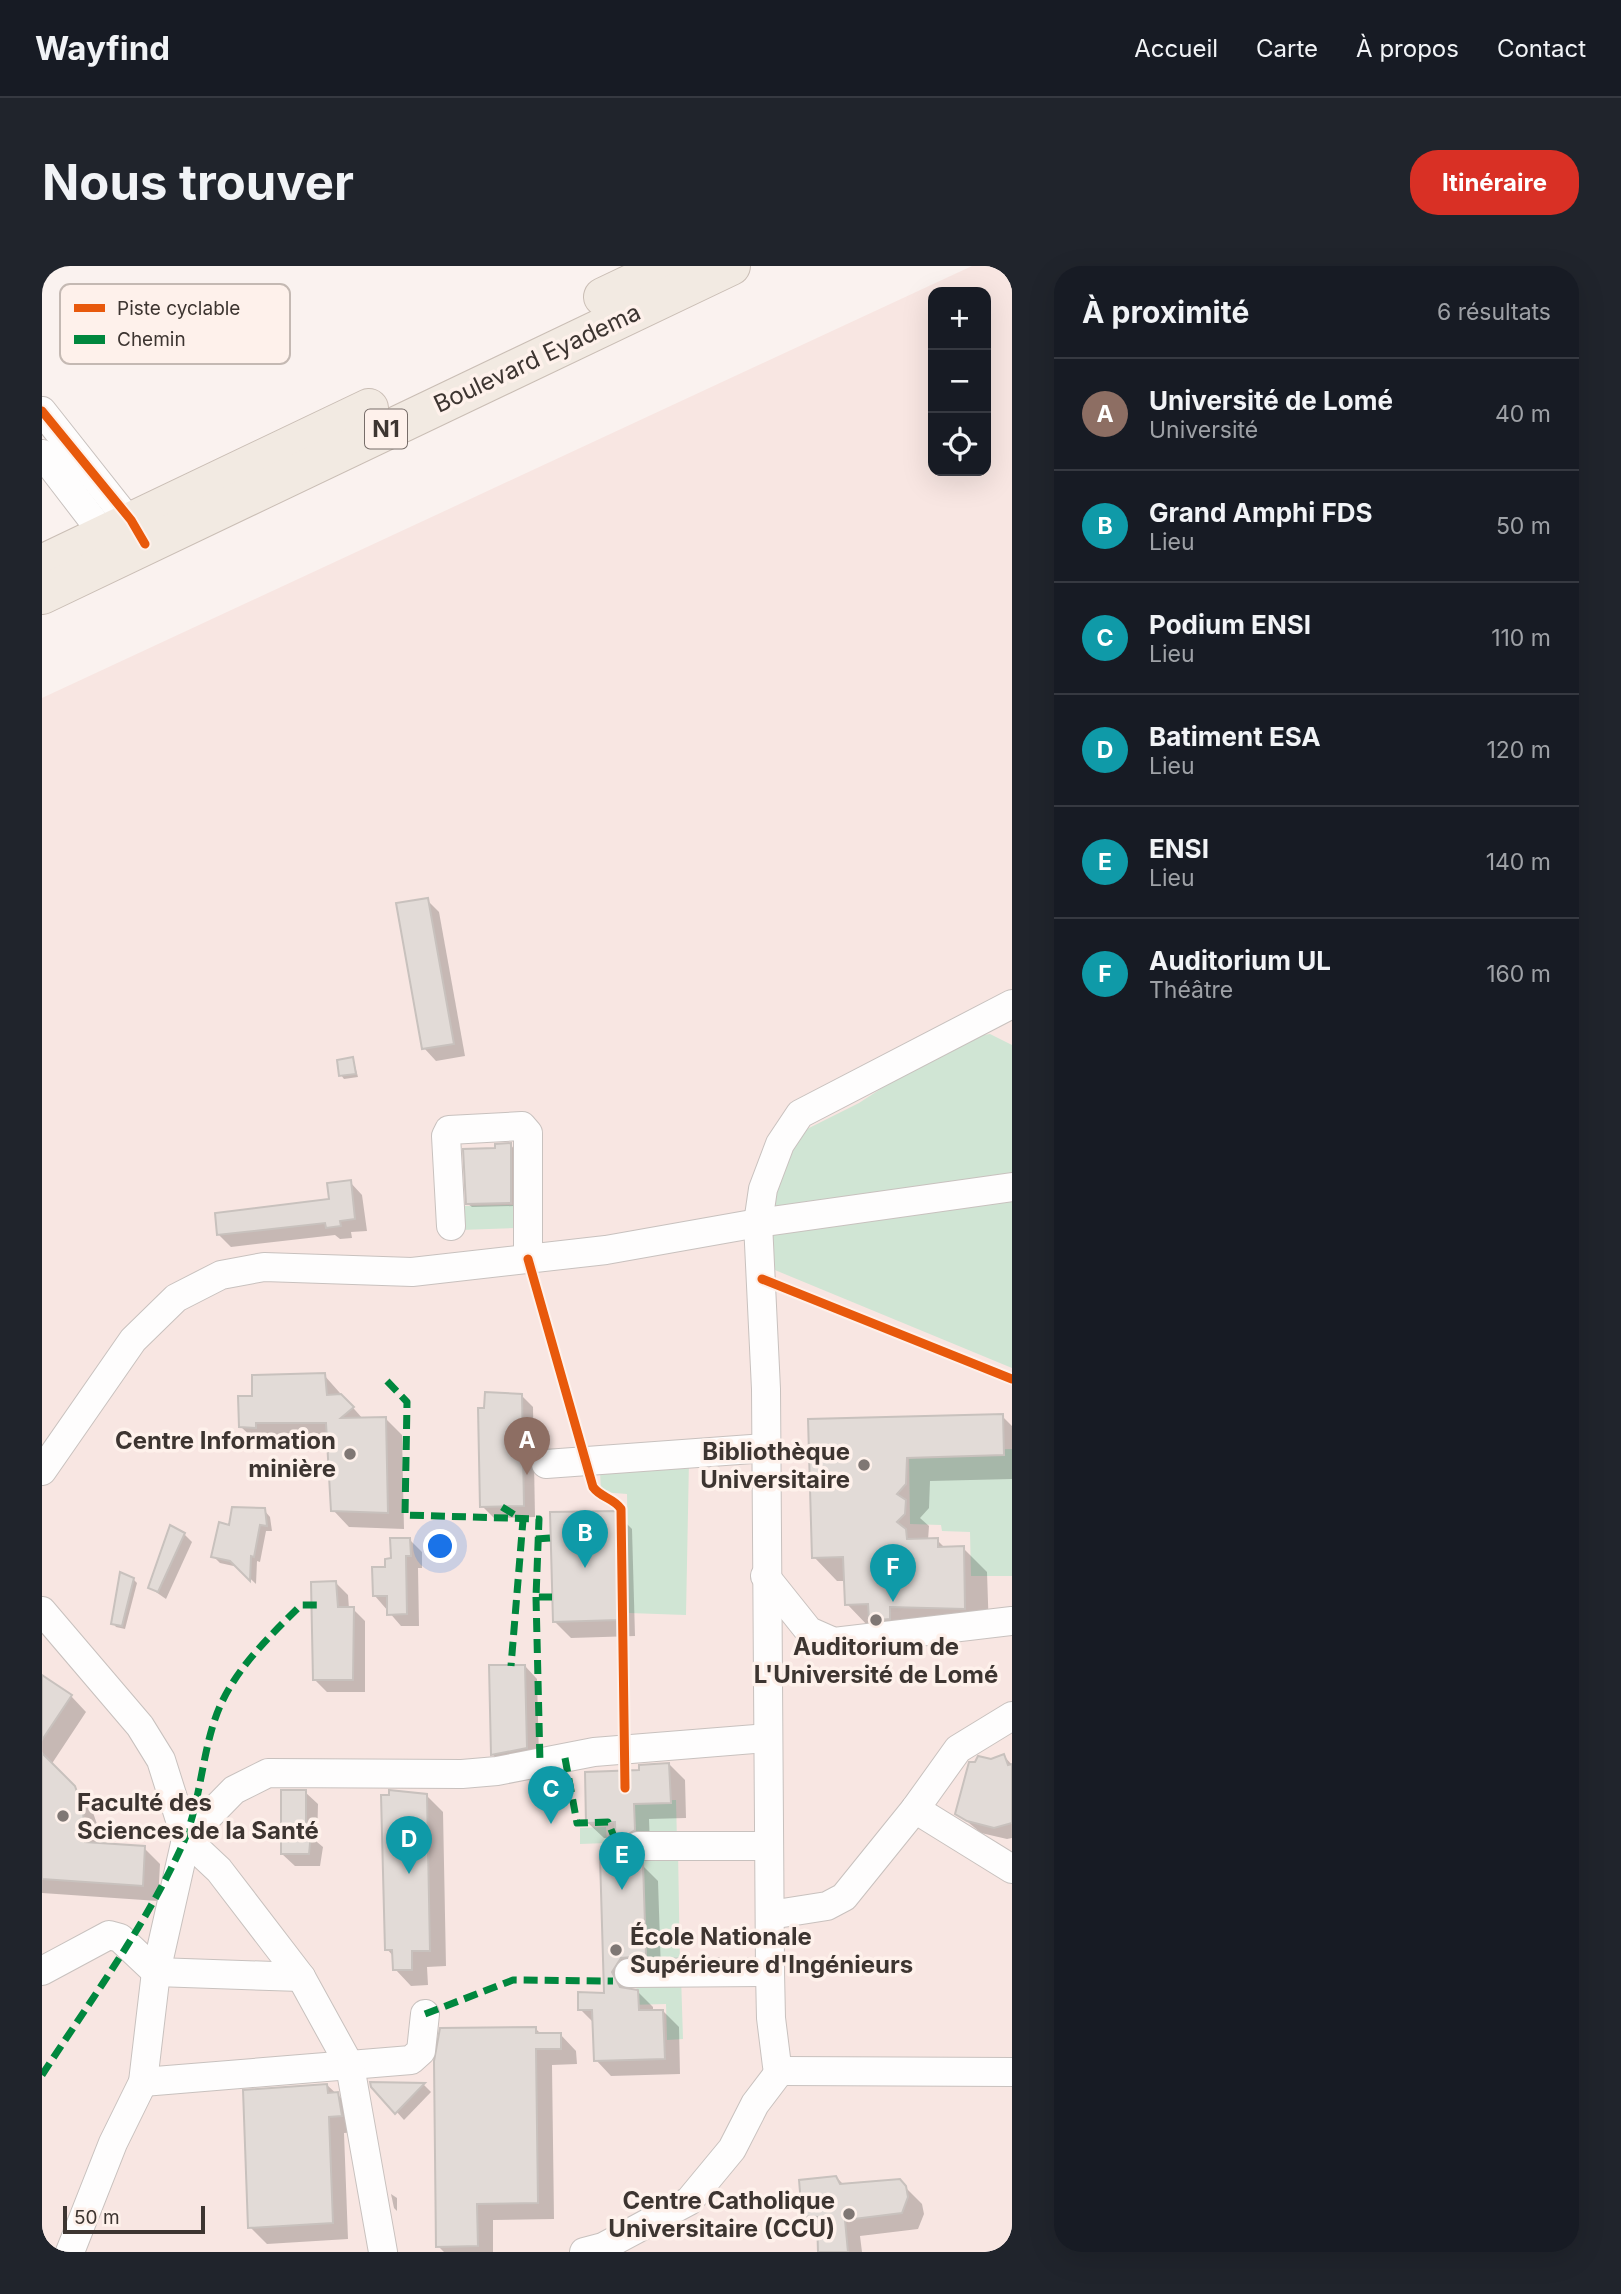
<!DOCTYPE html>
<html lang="fr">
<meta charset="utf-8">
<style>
:root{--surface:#171b24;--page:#20242c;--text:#f1f3f6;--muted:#9ea1a6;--line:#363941;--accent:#d93025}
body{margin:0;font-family:Inter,sans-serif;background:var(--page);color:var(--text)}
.controls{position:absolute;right:21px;top:21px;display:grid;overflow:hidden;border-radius:14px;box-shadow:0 7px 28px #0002}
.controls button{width:63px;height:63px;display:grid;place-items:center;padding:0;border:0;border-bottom:2px solid var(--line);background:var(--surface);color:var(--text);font:35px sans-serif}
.scale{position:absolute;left:21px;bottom:18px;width:142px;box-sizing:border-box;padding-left:7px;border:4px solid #3d3531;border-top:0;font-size:19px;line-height:24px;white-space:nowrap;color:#3d3531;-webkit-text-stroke:5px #fef1eb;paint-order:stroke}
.you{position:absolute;left:399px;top:1281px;width:24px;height:24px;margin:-18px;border:5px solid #fff;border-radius:50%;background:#1a73e8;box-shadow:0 0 0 10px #1a73e833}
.badge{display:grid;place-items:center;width:46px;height:46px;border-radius:50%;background:var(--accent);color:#fff;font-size:23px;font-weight:700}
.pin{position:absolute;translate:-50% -58px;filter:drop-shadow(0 2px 4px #0008)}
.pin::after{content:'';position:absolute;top:37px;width:24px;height:21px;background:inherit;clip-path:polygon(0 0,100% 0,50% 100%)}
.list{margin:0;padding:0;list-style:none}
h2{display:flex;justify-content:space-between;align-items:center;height:91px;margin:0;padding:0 28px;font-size:30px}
h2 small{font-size:23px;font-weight:400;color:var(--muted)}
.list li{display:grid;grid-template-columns:46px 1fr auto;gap:21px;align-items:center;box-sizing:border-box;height:112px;padding:0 28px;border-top:2px solid var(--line)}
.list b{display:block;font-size:26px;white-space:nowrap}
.list p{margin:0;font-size:23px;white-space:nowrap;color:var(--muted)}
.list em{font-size:23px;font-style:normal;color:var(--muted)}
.icon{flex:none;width:38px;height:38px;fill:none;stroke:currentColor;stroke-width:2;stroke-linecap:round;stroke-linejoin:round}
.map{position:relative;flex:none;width:970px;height:1986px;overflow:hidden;border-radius:28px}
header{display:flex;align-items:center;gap:42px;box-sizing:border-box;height:98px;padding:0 35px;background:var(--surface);border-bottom:2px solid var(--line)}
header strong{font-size:33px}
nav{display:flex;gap:38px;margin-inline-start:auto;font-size:24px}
.intro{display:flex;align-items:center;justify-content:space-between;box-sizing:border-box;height:168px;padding:0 42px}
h1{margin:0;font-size:49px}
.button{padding:18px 32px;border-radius:28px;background:var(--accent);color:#fff;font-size:24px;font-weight:700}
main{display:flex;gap:42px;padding:0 42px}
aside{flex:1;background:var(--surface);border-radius:28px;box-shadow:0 7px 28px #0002}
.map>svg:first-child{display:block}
.education{fill:#f8e6e2;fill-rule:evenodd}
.green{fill:#d0e5d4}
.shadow{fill:#0003}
.building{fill:#e2dbd7;stroke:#c8c1bd;stroke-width:2}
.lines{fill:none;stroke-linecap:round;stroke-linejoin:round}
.minor-casing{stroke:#c8c1be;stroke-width:30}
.highway-casing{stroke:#cabeb5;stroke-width:40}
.minor{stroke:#fefdfd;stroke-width:28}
.highway{stroke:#f2eae2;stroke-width:38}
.quiet{stroke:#00873e;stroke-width:7;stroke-dasharray:14 7;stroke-linecap:butt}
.cycleway-casing{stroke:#fef1eb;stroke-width:13}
.cycleway{stroke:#e8590c;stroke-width:9}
.poi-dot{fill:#7f7774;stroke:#fef1eb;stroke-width:2.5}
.labels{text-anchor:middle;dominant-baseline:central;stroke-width:7;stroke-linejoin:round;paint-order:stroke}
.shield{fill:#fef1eb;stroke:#776d69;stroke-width:2}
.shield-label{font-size:23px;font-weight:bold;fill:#3d3531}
.street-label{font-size:24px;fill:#3d3531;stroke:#fef1eb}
.poi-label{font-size:24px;font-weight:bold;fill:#3d3531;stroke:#fef1eb;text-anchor:end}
.key{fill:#fef1eb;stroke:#c4b9b3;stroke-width:2}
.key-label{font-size:19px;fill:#3d3531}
</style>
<header>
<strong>Wayfind</strong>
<nav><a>Accueil</a><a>Carte</a><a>À propos</a><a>Contact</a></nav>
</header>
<div class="intro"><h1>Nous trouver</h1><a class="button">Itinéraire</a></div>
<main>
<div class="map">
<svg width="970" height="1986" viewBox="0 0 970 1986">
<rect width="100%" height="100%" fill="#faf2ef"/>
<!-- education -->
<path class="education" d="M930,0H970V1986H0V432ZM891,26H944V205H891Z"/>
<!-- green -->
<g class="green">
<polygon points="948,768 970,779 970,915 726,943 755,868 817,837 915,773"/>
<polygon points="970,934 970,1102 728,1002 728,963"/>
<polygon points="473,939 474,962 419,964 419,940"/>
<polygon points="970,1183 970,1310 929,1310 928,1266 900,1265 899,1259 868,1258 867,1185"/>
<polygon points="647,1194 644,1349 587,1347 585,1228 559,1226 558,1205"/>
<polygon points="634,1534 635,1576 592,1578 591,1557 580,1535"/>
<polygon points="564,1561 565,1577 538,1578 538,1562"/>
<polygon points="636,1584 638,1703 602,1701 600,1591 583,1591 583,1585"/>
<polygon points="639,1710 641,1773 625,1774 624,1738 586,1739 595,1735 594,1711"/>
</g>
<!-- shadow -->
<g class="shadow">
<polygon points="385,634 397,646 423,790 394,795 382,782"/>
<polygon points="311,793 316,811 302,813 299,809"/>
<polygon points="469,879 472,883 472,940 430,941 426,938 455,883"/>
<polygon points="308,916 320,929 325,965 309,966 310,972 298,973 293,969 189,981 177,969 289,935"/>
<polygon points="282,1109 321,1153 344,1153 360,1169 362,1263 307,1261 291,1244 287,1172 230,1172 229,1178 216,1177 199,1161 211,1132"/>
<polygon points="479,1129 491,1141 493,1251 452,1252 440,1240 443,1144"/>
<polygon points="960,1150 970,1160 970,1213 888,1215 887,1242 878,1252 887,1260 886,1274 895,1274 903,1282 921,1282 945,1306 947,1366 828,1362 805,1338 804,1315 795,1315 772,1291 768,1155"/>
<polygon points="222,1244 228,1251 230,1265 224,1265 218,1296 215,1295 214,1318 196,1301 178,1297 171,1290 189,1261"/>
<polygon points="574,1247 590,1263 593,1370 529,1372 512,1355"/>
<polygon points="142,1268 150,1276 124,1333 108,1322"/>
<polygon points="368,1274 380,1286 380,1302 376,1302 377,1360 359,1360 333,1330 344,1303"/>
<polygon points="91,1313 95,1317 83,1363 74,1361 71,1357"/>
<polygon points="294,1317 306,1329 307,1343 311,1343 323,1355 323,1426 285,1426 273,1414"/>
<polygon points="483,1400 495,1413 497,1494 463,1500 450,1488"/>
<polygon points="0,1411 29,1430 44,1446 9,1499 48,1538 56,1561 57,1579 102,1582 118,1598 116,1635 0,1627"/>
<polygon points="962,1490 970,1499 970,1572 965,1573 939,1567 915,1547 928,1498"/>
<polygon points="627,1498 643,1514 644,1552 607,1553 608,1580 597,1587 594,1597 600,1599 616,1615 619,1706 588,1714 586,1724 595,1725 611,1741 611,1746 621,1745 637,1761 638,1808 569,1810 554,1794 553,1758 538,1743 564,1728 575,1572 562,1572 546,1557 599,1506"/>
<polygon points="263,1526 276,1538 275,1576 281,1581 278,1600 253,1600 240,1588"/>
<polygon points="384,1529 401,1546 404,1700 385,1701 386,1719 369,1720 353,1703 352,1691 345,1683"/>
<polygon points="493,1762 500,1769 518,1768 534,1785 535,1798 510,1799 512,1953 451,1954 451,1986 402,1986 396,1980"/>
<polygon points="330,1818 382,1819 389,1826 362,1854"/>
<polygon points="285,1819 312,1844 315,1866 302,1867 306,1973 225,1978 208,1961"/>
<polygon points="794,1911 802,1919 857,1915 880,1938 882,1948 876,1963 818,1970 820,1986 777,1986 777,1964 762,1949"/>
<polygon points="349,1928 355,1932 355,1945 352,1942"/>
</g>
<!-- building -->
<g class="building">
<polygon points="386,632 412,778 380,783 354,637"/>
<polygon points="311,791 314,808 297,810 295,794"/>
<polygon points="469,877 469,937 424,938 421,883 453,882 453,878"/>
<polygon points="309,914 313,953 298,955 299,960 284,962 283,957 175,969 173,947 287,933 285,917"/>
<polygon points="283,1107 285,1129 299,1128 312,1141 299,1152 344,1151 346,1247 289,1245 284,1157 214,1157 214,1162 197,1161 196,1130 210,1130 210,1109"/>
<polygon points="443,1126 480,1128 482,1240 438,1241 436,1142 442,1142"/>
<polygon points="961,1148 962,1189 865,1192 864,1218 855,1228 864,1234 863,1248 855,1256 864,1263 865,1273 896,1272 896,1281 922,1280 923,1343 848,1341 848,1353 827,1355 826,1338 803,1339 801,1291 770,1292 766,1153"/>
<polygon points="190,1241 223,1242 225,1260 218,1259 212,1291 209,1290 208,1315 188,1295 169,1291 177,1256 187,1259"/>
<polygon points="575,1245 577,1354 511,1356 508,1246"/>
<polygon points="128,1259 143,1267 116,1326 106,1322"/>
<polygon points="348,1272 368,1272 369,1290 364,1290 365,1348 345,1349 345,1330 331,1330 330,1301 343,1301 343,1293 349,1292"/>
<polygon points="78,1306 92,1312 80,1360 69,1358"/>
<polygon points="294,1315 296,1341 312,1341 311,1414 271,1414 269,1316"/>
<polygon points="447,1399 483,1399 485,1482 449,1489"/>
<polygon points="0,1409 30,1429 0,1474"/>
<polygon points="0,1487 33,1520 41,1544 43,1576 103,1580 101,1620 0,1613"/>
<polygon points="962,1488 966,1499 970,1498 970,1557 952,1562 925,1555 913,1548 927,1496 933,1496 936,1490 949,1493"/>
<polygon points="627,1497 629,1537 592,1538 593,1564 582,1571 579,1579 587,1594 601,1597 604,1690 579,1692 570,1706 578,1721 596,1724 597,1744 621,1744 623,1793 552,1795 550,1744 536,1744 536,1726 562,1727 558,1591 574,1590 573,1556 544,1557 543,1506 597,1504 597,1499"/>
<polygon points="239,1524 264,1524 264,1567 269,1567 267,1588 239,1588"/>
<polygon points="347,1524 385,1528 388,1685 370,1685 370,1704 351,1704 350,1684 343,1684 339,1529 347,1529"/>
<polygon points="494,1761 494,1767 519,1767 519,1783 494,1783 496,1937 435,1938 436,1980 394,1981 392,1795 398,1762"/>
<polygon points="328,1816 383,1817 353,1848 329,1821"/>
<polygon points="285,1818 286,1827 296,1826 300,1850 287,1851 291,1957 206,1962 201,1824"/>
<polygon points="794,1910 798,1918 858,1913 864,1920 866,1931 860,1947 803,1954 806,1986 776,1986 775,1951 760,1950 757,1914"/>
</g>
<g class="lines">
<defs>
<g id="minor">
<polyline points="0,145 98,269"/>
<polyline points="0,188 73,283"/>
<polyline points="409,960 404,870 407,864 480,860 486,867 486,993"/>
<polyline points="504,1198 724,1182"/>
<polyline points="0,1205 91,1074 134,1032 179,1009 222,1001 370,1006 564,984 716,957 970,921"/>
<polyline points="723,1310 767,1365 792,1376 970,1355"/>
<polyline points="0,1345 98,1460 119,1494 144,1573 114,1706 101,1816 71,1877 28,1986"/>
<polyline points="873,1543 970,1603"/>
<polyline points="596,1580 727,1580"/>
<polyline points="728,1649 785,1640 802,1631 873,1543 916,1483 970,1450"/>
<polyline points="0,1705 67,1669 78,1672 114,1706 259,1711"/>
<polyline points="587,1707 728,1706"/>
<polyline points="735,1800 729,1752 728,1706 724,1123 716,957 721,923 738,878 758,848 970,738"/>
<polyline points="741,1805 970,1806"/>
<polyline points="101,1816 369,1794 379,1785 383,1748"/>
<polyline points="341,1986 308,1800 259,1711 177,1604 144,1573 192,1524 226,1507 420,1508 455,1505 552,1486 726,1472"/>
<polyline points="542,1986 561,1981 647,1935 690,1883 713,1838 735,1809"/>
</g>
<g id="highway">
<polyline points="561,31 626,0"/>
<polyline points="0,298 327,142"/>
<polyline points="0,329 689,0"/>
</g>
</defs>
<!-- minor casing -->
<use href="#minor" class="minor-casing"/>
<!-- highway casing -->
<use href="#highway" class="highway-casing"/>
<!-- minor -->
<use href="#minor" class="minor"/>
<!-- highway -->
<use href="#highway" class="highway"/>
<!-- quiet -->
<g class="quiet">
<polyline points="345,1115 365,1136 363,1249 497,1253 494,1331 510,1331"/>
<polyline points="460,1241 481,1254 469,1400"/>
<polyline points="494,1273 509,1272"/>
<polyline points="494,1331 498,1497"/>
<polyline points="523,1492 535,1557 566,1556 573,1573"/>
<polyline points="383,1748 471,1714 571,1715"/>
<path d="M0,1809C48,1735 102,1662 139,1582C160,1538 159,1481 179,1438C197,1399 229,1369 259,1339H279"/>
</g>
<defs>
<g id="cycleway">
<polyline points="0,145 89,254 103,278"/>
<path d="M486,993L551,1221C559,1232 572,1232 579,1243L583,1522"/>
<polyline points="720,1013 970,1113"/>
</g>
</defs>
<!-- cycleway casing -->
<use href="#cycleway" class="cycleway-casing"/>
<!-- cycleway -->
<use href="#cycleway" class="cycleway"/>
</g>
<!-- markers -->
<g class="poi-dot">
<circle cx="308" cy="1188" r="7"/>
<circle cx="822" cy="1199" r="7"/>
<circle cx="834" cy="1354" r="7"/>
<circle cx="21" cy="1550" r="7"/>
<circle cx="574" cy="1684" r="7"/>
<circle cx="807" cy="1948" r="7"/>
</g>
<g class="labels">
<!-- shield labels -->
<rect class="shield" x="323" y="143.5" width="42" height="39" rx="5"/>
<g class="shield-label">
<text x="344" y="163">N1</text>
</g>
<!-- street labels -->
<g class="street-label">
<text transform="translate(495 92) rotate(-25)">Boulevard Eyadema</text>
</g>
<!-- poi labels -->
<g class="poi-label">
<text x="294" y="1174">Centre Information<tspan x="294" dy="28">minière</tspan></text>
<text x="808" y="1185">Bibliothèque<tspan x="808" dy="28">Universitaire</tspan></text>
<text x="834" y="1380" text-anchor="middle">Auditorium de<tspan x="834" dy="28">L'Université de Lomé</tspan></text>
<text x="35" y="1536" text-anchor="start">Faculté des<tspan x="35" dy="28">Sciences de la Santé</tspan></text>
<text x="588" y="1670" text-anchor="start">École Nationale<tspan x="588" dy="28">Supérieure d'Ingénieurs</tspan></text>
<text x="793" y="1934">Centre Catholique<tspan x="793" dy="28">Universitaire (CCU)</tspan></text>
</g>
</g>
<!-- legend -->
<rect x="18" y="18" width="230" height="80" rx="10" class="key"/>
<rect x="32" y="38" width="31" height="8" fill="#e8590c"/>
<rect x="32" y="69" width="31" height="9" fill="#00873e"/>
<g class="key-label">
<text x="75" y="49">Piste cyclable</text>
<text x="75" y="80">Chemin</text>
</g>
</svg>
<div class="controls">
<button>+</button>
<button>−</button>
<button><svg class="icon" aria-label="locate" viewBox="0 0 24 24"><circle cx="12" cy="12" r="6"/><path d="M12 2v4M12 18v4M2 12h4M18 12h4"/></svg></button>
</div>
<div class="scale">50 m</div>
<div class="you"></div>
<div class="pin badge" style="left:485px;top:1209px;background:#8d6e63">A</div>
<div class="pin badge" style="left:543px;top:1302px;background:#0f9aa8">B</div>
<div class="pin badge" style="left:509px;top:1558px;background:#0f9aa8">C</div>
<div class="pin badge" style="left:367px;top:1608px;background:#0f9aa8">D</div>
<div class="pin badge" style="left:580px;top:1624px;background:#0f9aa8">E</div>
<div class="pin badge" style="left:851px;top:1336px;background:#0f9aa8">F</div>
</div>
<aside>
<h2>À proximité<small>6 résultats</small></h2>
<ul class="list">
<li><span class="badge" style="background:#8d6e63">A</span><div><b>Université de Lomé</b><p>Université</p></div><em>40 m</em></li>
<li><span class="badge" style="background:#0f9aa8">B</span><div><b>Grand Amphi FDS</b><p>Lieu</p></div><em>50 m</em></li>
<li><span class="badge" style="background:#0f9aa8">C</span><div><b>Podium ENSI</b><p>Lieu</p></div><em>110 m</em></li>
<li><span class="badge" style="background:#0f9aa8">D</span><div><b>Batiment ESA</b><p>Lieu</p></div><em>120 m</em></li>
<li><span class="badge" style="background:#0f9aa8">E</span><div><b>ENSI</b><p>Lieu</p></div><em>140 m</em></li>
<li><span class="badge" style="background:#0f9aa8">F</span><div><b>Auditorium UL</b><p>Théâtre</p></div><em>160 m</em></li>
</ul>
</aside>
</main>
